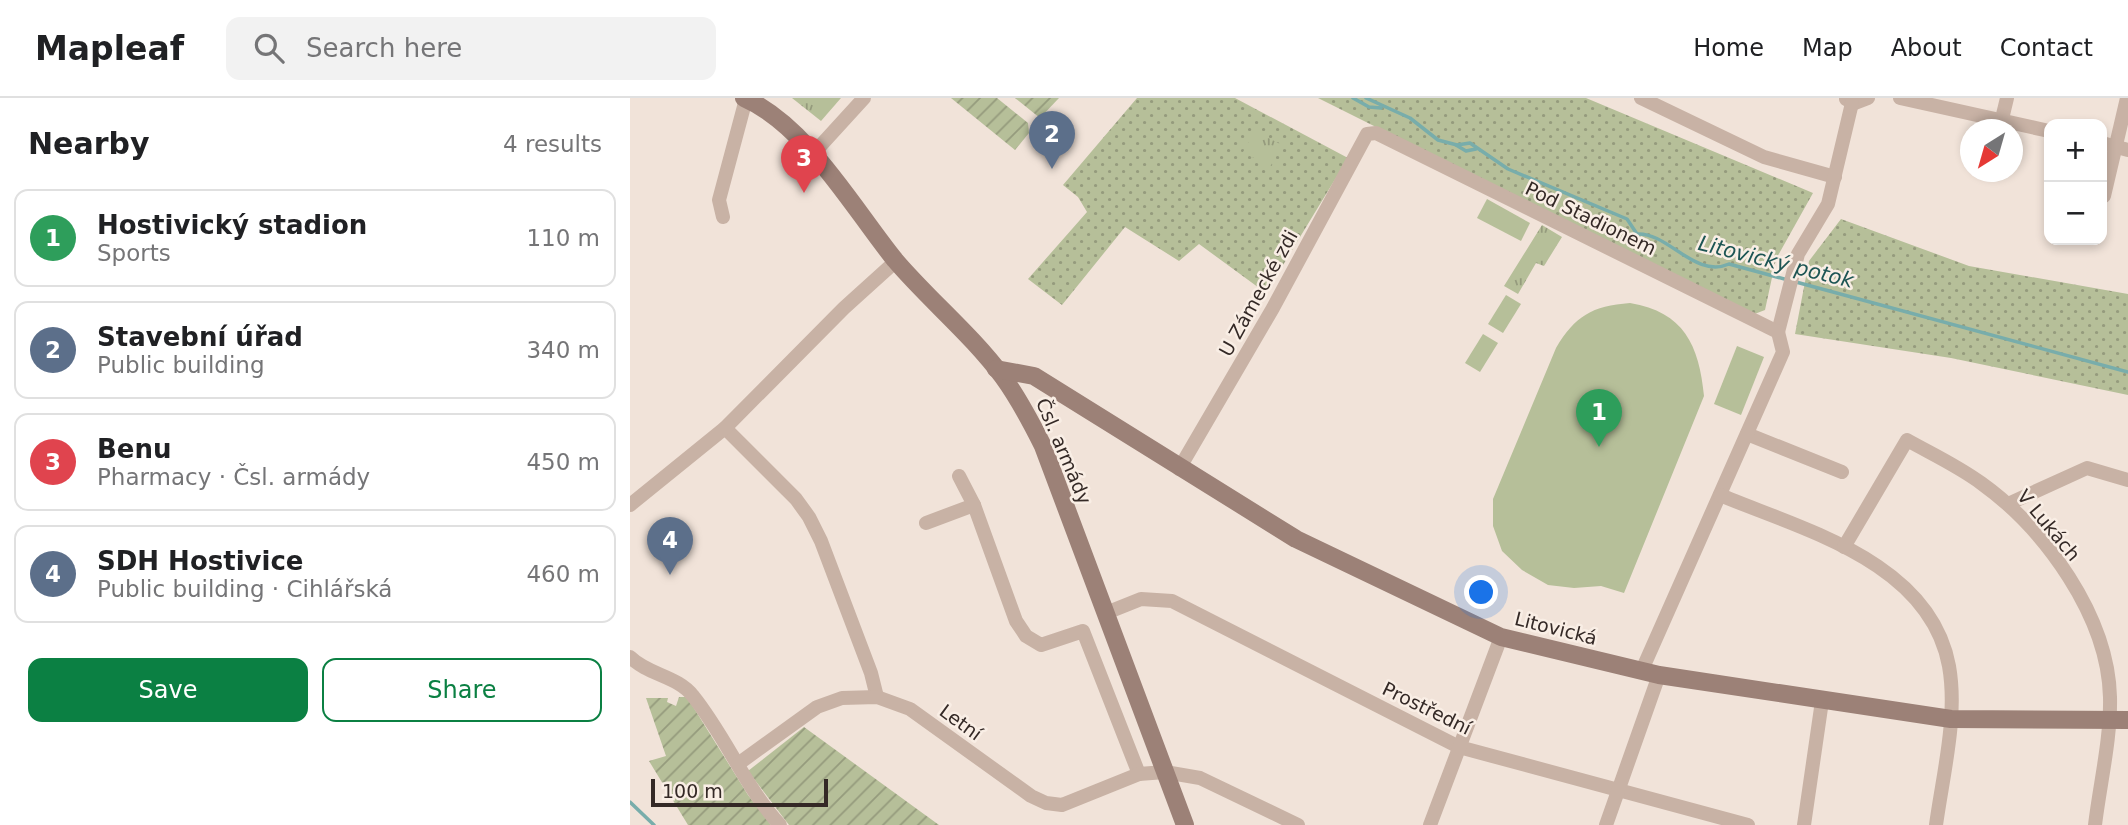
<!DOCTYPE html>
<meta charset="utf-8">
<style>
:root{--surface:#fff;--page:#f2f2f2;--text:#202124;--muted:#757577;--line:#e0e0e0;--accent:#0b8043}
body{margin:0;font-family:"DejaVu Sans",sans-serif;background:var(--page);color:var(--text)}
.controls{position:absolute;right:21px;top:21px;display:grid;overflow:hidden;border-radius:14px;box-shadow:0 4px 10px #0003}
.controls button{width:63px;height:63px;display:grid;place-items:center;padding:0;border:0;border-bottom:2px solid var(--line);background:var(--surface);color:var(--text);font:35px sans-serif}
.compass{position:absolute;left:1330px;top:21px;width:63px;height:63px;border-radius:50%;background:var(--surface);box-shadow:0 4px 10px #0003;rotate:217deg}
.scale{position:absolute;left:21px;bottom:18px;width:177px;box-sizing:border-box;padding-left:7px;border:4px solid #342926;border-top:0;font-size:19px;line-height:24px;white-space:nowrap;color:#342926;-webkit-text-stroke:5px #f9eee5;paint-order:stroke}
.you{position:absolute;left:852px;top:495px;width:24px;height:24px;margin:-18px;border:5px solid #fff;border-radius:50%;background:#1a73e8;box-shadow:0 0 0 10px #1a73e833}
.badge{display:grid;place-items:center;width:46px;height:46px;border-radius:50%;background:var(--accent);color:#fff;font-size:23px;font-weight:700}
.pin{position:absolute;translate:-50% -58px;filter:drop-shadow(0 2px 4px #0008)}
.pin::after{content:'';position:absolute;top:37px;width:24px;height:21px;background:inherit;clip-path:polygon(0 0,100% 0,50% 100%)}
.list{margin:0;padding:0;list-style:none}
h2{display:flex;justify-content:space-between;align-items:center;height:91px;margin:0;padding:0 28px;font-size:30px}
h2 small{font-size:23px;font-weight:400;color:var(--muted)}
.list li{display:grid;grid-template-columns:46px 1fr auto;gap:21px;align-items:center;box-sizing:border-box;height:98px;margin:0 14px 14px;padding:0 14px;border:2px solid var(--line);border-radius:14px}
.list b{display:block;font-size:26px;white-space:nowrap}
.list p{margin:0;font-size:23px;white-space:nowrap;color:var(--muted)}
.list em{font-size:23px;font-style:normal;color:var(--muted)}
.actions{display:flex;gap:14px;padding:21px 28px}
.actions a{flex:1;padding:16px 0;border:2px solid var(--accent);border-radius:14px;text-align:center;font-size:24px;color:var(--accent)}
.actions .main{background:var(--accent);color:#fff}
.icon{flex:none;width:38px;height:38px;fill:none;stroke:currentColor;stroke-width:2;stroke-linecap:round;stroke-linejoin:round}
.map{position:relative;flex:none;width:1498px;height:727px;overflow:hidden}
header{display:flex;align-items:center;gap:42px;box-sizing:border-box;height:98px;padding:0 35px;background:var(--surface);border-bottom:2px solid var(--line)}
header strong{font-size:33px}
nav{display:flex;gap:38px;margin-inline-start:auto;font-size:24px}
.search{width:490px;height:63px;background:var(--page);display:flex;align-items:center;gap:18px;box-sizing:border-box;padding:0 24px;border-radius:14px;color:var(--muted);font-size:26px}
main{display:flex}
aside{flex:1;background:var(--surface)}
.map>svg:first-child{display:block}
.grass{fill:url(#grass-dots)}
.park{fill:url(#park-tufts)}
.garden{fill:url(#garden-furrows)}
.pitch{fill:#b6bf99}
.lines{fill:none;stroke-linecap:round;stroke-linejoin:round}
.stream{stroke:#78adab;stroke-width:3.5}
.street{stroke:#c8b2a5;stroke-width:14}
.secondary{stroke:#9c8177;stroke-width:18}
.labels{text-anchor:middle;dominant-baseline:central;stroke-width:5;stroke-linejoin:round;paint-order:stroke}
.street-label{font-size:19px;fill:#342926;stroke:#f9eee5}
.water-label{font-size:21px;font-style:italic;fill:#1d5554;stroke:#f9eee5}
</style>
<header>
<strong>Mapleaf</strong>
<div class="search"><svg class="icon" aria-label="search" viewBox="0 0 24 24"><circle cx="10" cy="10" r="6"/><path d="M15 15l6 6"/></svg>Search here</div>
<nav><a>Home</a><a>Map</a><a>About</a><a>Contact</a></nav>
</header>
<main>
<aside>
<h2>Nearby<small>4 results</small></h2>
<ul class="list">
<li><span class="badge" style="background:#2e9e5b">1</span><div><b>Hostivický stadion</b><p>Sports</p></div><em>110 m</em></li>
<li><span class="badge" style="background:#5c6f8a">2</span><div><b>Stavební úřad</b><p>Public building</p></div><em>340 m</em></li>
<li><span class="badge" style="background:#e0444e">3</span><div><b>Benu</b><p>Pharmacy · Čsl. armády</p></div><em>450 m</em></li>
<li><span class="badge" style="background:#5c6f8a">4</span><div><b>SDH Hostivice</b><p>Public building · Cihlářská</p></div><em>460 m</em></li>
</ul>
<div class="actions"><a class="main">Save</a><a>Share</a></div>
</aside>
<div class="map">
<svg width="1498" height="727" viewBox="0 0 1498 727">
<defs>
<pattern id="grass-dots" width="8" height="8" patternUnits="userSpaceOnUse" patternTransform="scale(1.75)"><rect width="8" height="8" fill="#b6bf99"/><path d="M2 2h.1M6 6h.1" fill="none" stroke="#959b7d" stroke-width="1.8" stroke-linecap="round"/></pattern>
<pattern id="park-tufts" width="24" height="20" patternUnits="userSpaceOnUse" patternTransform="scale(1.75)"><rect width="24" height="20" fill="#b6bf99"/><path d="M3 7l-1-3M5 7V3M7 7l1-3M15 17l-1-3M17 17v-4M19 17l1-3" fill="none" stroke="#959b7d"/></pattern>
<pattern id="garden-furrows" width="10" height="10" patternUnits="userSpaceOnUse" patternTransform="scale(1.75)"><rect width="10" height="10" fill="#b6bf99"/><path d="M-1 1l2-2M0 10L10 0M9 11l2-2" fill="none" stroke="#959b7d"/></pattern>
</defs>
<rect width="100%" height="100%" fill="#f1e3d9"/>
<!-- grass -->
<g class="grass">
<polygon points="507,0 605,0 718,60 636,195 569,146 549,163 495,129 432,207 398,181 457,114 448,99 433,87"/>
<polygon points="688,0 956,0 1183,95 1146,161 1135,212 1122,217"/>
<polygon points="1211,121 1339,168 1498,196 1498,297 1321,260 1165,236 1179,163"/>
</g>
<!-- park -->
<g class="park">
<polygon points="162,0 211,0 191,23"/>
<polygon points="625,33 652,47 640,69 613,54"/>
<polygon points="912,127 932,139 914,168 906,165 888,196 874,188"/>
</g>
<!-- garden -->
<g class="garden">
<polygon points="321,0 367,0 398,25 399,35 385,52"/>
<polygon points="385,0 429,0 410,20"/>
<polygon points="49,599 57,599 118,697 141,727 58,727 19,663 36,658 16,600 38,600 37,604 46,608"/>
<polygon points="174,629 309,727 159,727 118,673"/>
</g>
<!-- pitch -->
<g class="pitch">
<polygon points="857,101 900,125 891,143 847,120"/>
<polygon points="876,197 891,206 873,235 858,226"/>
<path d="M1000,205C1054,214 1069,247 1074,298L994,495L971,488L944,490L918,487L892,472L872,453L863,428V401L926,250C945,218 962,208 1000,205Z"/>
<polygon points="853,236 868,245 850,274 835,265"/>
<polygon points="1107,248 1134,259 1111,317 1084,306"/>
</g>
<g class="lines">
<!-- stream -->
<g class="stream">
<polyline points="723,0 739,9 751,10"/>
<path d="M736,0L780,20L808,42L827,47L840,45L878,71L997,121L1007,136C1038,134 1065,181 1099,166L1158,182"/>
<polyline points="826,47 836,53 846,51"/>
<polyline points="1166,184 1498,274"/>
<polyline points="0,704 24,727"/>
</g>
<!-- street -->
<g class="street">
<polyline points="1011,0 1134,59 1205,79"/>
<polyline points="1270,0 1419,33"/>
<polyline points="1216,1 1225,5 1238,0"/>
<polyline points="1370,29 1377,0"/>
<polyline points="1472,45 1498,52"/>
<polyline points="182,57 234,0"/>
<polyline points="1474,98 1497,0"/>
<polyline points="93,119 89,102 116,1"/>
<polyline points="1148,234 1168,156 1198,106 1222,5"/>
<polyline points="95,330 166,401 179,419 191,443 241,575 247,599"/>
<polyline points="1117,336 1212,374"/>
<polyline points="549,371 643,210 737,36 746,35 1148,234 1153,254 1012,572"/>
<polyline points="329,378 344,407"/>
<path d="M1090,397C1174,432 1300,464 1319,568C1328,619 1313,676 1306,727"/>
<polyline points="1378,406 1457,370 1498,382"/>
<polyline points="0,407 95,330 214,210 266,163"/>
<polyline points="296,425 344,407 386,523 396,538 411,547 453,533 509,676"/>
<path d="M1214,449L1277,342C1302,356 1328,368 1351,385C1415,431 1478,518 1480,599C1481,641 1470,685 1465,727"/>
<polyline points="476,515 511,501 542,503 829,649 1118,727"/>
<path d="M0,559C18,577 48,578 63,598C96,639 115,689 150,727"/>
<polyline points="108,666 187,609 212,600 247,599 280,611 401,698 416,705 432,707 509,676 535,674 570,680 668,727"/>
<polyline points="800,727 871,539"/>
<polyline points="976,727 1029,577"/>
<polyline points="1174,727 1192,603"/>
</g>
<!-- secondary -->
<g class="secondary">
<path d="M114,0C176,27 223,110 265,162C299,202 342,237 373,279C389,301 401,324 413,348L555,727"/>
<polyline points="366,271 404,278 666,441 871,539 1029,577 1321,621 1498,622"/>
</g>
</g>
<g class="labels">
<!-- street labels -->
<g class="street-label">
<text transform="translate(961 120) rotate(26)">Pod Stadionem</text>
<text transform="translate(628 195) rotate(-61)">U Zámecké zdi</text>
<text transform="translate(434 353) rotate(67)">Čsl. armády</text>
<text transform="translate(1419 427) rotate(50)">V Lukách</text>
<text transform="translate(926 530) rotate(14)">Litovická</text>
<text transform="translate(797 610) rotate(26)">Prostřední</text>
<text transform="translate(331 624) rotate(36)">Letní</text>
</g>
<!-- water labels -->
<g class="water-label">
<text transform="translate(1146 164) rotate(14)">Litovický potok</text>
</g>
</g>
</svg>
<div class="controls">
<button>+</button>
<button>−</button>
</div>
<svg class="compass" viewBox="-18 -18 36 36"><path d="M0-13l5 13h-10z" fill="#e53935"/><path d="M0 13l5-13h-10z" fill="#757577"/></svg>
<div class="scale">100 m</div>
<div class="you"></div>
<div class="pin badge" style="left:969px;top:349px;background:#2e9e5b">1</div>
<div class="pin badge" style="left:422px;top:71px;background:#5c6f8a">2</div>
<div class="pin badge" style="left:174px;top:95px;background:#e0444e">3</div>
<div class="pin badge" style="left:40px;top:477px;background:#5c6f8a">4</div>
</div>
</main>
